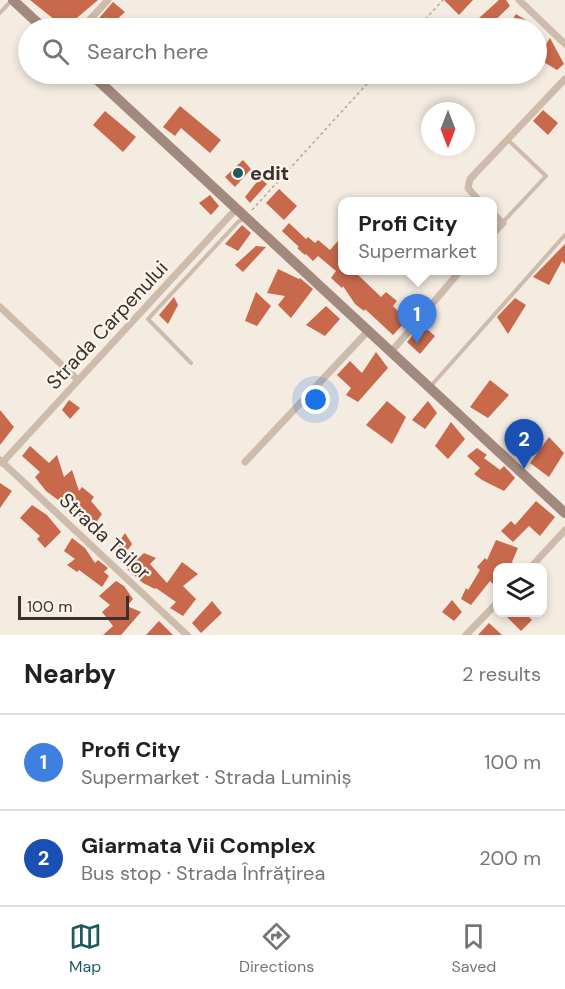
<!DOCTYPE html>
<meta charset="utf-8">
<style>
:root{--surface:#fff;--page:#f2f2f2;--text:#202124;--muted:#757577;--line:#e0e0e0;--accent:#1f5a5e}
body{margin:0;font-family:"DM Sans",sans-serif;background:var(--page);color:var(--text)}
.controls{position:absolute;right:18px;bottom:18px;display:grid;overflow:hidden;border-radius:12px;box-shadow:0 3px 9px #0003}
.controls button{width:54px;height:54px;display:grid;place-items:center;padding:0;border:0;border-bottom:2px solid var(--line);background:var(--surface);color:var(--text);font:30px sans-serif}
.compass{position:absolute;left:421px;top:102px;width:54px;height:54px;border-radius:50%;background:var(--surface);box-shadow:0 3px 9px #0003;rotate:180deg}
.scale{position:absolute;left:18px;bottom:15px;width:111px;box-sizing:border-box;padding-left:6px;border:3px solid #3b302b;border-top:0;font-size:16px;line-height:21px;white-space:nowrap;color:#3b302b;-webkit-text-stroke:4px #fbf5ee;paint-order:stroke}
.you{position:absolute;left:316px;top:400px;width:21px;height:21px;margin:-15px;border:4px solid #fff;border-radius:50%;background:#1a73e8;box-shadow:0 0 0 9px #1a73e833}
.badge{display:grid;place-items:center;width:39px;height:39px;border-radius:50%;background:var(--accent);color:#fff;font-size:20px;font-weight:700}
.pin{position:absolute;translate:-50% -50px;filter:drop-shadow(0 2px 3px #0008)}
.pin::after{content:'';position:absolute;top:32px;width:21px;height:18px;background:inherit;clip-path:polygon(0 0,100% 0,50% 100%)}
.popup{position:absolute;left:338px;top:197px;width:159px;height:78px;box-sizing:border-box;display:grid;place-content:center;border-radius:12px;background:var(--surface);filter:drop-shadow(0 2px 4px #0005);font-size:20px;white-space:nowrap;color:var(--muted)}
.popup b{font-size:22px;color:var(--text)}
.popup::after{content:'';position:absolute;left:50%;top:100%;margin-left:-12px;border:12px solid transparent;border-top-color:var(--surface)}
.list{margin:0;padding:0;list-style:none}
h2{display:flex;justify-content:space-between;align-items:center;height:78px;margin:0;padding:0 24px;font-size:26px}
h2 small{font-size:20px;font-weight:400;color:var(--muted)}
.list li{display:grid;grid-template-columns:39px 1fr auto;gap:18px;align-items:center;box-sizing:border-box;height:96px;padding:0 24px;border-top:2px solid var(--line)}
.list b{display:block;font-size:22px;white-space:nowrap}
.list p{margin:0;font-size:20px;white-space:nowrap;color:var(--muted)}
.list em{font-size:20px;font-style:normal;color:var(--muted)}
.icon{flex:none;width:33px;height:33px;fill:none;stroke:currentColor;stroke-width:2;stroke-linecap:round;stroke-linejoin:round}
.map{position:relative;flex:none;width:565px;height:635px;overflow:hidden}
.search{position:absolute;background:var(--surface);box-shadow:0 3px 9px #0003;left:18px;right:18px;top:18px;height:66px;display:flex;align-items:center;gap:15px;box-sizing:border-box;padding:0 21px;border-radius:33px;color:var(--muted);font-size:22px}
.sheet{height:270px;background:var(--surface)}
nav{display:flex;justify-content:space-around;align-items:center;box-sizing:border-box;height:84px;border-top:2px solid var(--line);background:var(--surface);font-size:16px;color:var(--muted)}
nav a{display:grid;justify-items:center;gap:3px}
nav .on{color:var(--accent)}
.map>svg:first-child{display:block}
.building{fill:#c8694b}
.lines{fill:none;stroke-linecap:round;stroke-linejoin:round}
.path{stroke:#b9a596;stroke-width:1.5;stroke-dasharray:3 3;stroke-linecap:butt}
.lane{stroke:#cdbbac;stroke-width:4}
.street{stroke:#cdbbac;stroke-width:7}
.secondary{stroke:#a18a7d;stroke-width:10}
.poi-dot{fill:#1f5a5e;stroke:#fbf5ee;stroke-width:2}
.labels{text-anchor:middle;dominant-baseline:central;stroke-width:4.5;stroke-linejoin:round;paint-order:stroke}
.poi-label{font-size:20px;font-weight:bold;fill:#3b302b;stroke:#fbf5ee;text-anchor:start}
.street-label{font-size:20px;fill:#3b302b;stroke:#fbf5ee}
</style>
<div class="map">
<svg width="565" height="635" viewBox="0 0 565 635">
<rect width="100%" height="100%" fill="#f4ebe1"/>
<!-- building -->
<g class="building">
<polygon points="30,0 98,0 65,28"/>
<polygon points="444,0 473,0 459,15"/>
<polygon points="499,0 506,0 510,6 487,28 468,28"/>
<polygon points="113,2 125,12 111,25 106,17 101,28 98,28 94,24"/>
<polygon points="516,14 532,24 528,28 507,28"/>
<polygon points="550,38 564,64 557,70 537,58"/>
<polygon points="180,106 221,140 210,153 181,128 175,136 163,127"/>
<polygon points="543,110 558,123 548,135 533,121"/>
<polygon points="105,111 136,137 123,152 93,125"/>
<polygon points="243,160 251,169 235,187 225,177"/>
<polygon points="260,178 267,184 250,203 245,197"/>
<polygon points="279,189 297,206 284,220 266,203"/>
<polygon points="210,195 219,206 211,215 199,203"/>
<polygon points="289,223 306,239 308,237 315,243 318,240 330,250 338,241 342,244 342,270 353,270 381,297 386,292 397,301 393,306 407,320 393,335 365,309 364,311 355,304 343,286 342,288 331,278 336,271 318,256 313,261 306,254 305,255 297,248 299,247 282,231"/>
<polygon points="242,225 251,233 238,251 225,244"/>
<polygon points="565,244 565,264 562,261 549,285 533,277"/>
<polygon points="256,246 266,247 243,272 235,265"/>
<polygon points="278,269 299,279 300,278 313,289 291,318 278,305 285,296 267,293"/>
<polygon points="256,292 271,306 257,326 245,321"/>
<polygon points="174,297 178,305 168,324 159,315"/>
<polygon points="515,298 526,305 508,334 497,317"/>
<polygon points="326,306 340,319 325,336 306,325"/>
<polygon points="422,325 435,336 420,354 407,342"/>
<polygon points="376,352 388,368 358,402 346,395 351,388 337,375 350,361 362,373"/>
<polygon points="490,380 509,395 488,418 470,407"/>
<polygon points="69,400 80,408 70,419 62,410"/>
<polygon points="387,401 406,417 392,444 366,425"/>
<polygon points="428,401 437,413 425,429 412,420"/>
<polygon points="0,410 14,427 0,445"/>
<polygon points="451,422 465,439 448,459 435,446"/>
<polygon points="549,437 564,453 549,477 530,463"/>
<polygon points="30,446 49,463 57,455 64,477 72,470 79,491 82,487 94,497 91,501 102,514 93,527 79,520 81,517 46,491 35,477 40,472 22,456"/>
<polygon points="477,448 487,455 484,458 500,470 504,466 515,478 504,491 482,480 474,474 480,468 467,456"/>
<polygon points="0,483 12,491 0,508"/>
<polygon points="536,501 555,517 540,536 529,526 513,542 501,531 511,521 515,525"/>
<polygon points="32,505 47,515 61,532 45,548 37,539 40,536 20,518"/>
<polygon points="125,533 132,544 121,560 113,551"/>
<polygon points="72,538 85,548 95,563 98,560 108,568 104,572 109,576 102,587 79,570 77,572 67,565 75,559 64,551"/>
<polygon points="496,540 518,548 512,562 517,567 498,567 498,589 490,581 471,605 461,599 466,588 468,590 480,570 477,567 485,558 487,560"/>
<polygon points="144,553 156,558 150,564 167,583 182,562 198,574 183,586 196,599 183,616 170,608 176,602 156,588 155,589 143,583 127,569"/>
<polygon points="116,581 124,586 133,599 127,606 141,612 121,635 103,635 113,626 102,612 110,605 99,596"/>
<polygon points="452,600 462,612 454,621 442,612"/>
<polygon points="212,601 222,613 201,633 192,623"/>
<polygon points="502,612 524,612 532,620 521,631"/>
<polygon points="159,621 173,635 146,635"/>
<polygon points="489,623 502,635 478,635"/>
</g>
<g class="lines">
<!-- path -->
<g class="path">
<polyline points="417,28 443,0"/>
<polyline points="252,210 376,74"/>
</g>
<!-- lane -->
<g class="lane">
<polyline points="0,13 12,0"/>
<polyline points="503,222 546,176 508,140"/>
<polyline points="191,363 148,319 238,222 245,218"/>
<polyline points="430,387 565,235"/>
</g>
<!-- street -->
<g class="street">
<polyline points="519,0 565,44"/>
<polyline points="82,28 108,0"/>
<polyline points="480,202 468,188 470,179 565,79"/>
<polyline points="492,213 503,223 492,235"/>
<polyline points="0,307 78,380"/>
<polyline points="391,352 461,270"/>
<polyline points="0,460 187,635"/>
<polyline points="245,462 368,331"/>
<polyline points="2,463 236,209"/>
<polyline points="530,568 565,530"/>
<polyline points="466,635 498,602"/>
</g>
<!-- secondary -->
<g class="secondary">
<polyline points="13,0 43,28"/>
<polyline points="91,74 565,513"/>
</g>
</g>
<!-- markers -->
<circle class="poi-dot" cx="238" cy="173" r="6"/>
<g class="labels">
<!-- poi labels -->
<g class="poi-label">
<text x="250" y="173">edit</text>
</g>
<!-- street labels -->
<g class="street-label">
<text transform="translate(107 325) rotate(-47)">Strada Carpenului</text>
<text transform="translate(105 536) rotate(43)">Strada Teilor</text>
</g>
</g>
</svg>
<div class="controls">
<button><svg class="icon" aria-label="layers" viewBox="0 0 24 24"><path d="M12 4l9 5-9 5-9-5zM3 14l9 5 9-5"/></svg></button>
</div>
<svg class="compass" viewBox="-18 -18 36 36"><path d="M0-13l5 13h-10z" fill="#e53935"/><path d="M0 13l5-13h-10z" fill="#757577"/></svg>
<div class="scale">100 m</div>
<div class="you"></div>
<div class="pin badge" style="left:417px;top:344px;background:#3f7fe0">1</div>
<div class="popup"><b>Profi City</b>Supermarket</div>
<div class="pin badge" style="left:524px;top:469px;background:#1a4fb4">2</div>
<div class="search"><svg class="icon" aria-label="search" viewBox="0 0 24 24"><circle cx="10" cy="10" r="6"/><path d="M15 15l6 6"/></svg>Search here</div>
</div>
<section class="sheet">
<h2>Nearby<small>2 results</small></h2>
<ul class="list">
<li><span class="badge" style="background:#3f7fe0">1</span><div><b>Profi City</b><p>Supermarket · Strada Luminiș</p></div><em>100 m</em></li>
<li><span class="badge" style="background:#1a4fb4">2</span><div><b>Giarmata Vii Complex</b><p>Bus stop · Strada Înfrățirea</p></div><em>200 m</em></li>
</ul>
</section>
<nav>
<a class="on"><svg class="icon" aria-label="map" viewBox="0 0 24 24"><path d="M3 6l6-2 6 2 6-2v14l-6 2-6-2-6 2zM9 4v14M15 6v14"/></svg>Map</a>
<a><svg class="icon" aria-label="directions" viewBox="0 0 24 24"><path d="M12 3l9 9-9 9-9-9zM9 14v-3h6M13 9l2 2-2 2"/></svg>Directions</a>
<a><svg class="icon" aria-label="saved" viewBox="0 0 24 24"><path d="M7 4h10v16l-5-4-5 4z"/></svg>Saved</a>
</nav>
